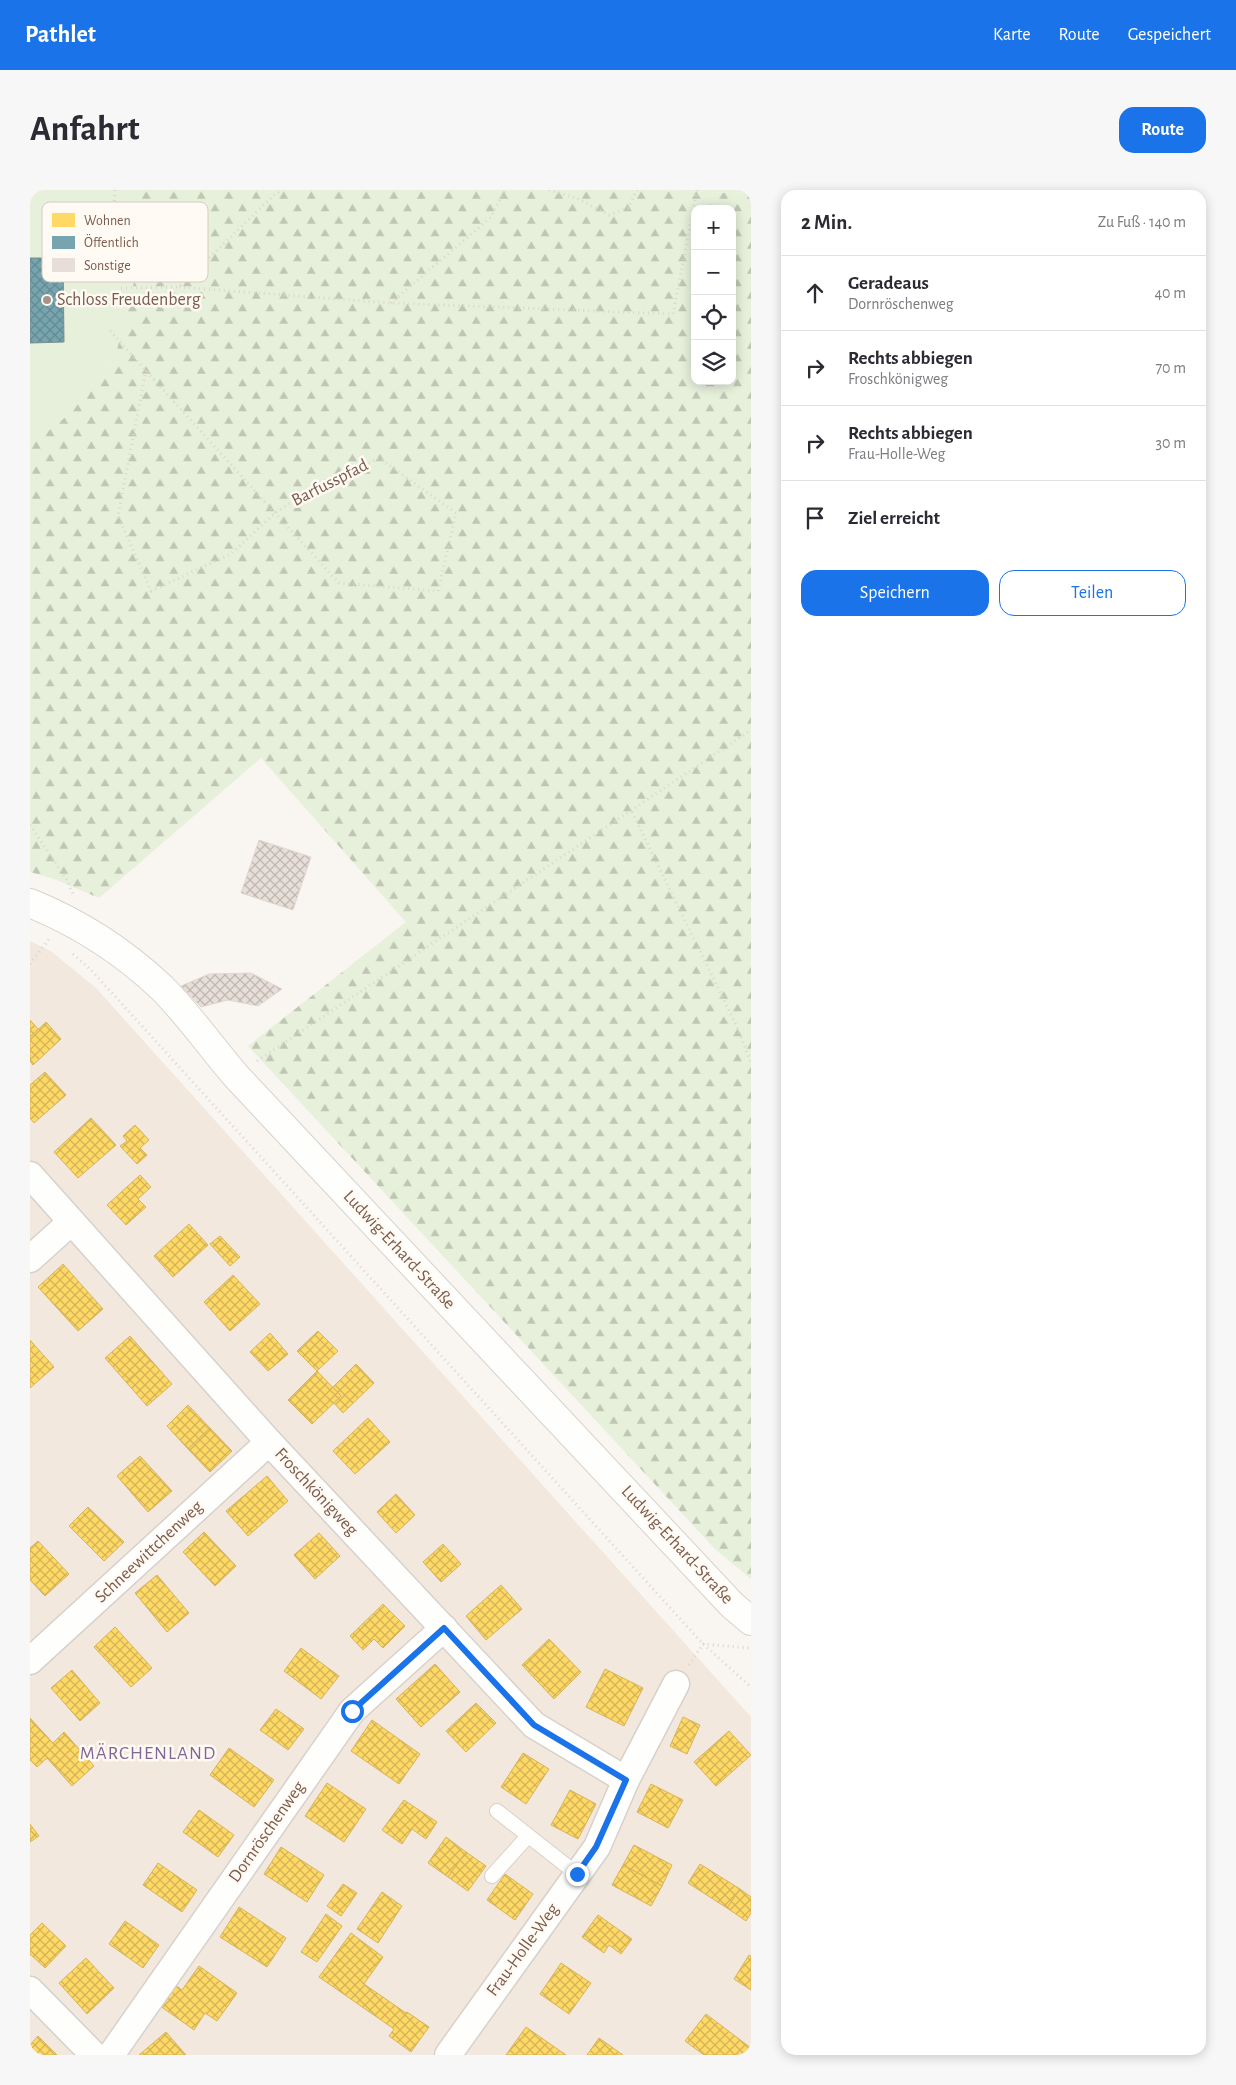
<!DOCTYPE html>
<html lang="de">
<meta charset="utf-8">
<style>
:root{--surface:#fff;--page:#f7f7f7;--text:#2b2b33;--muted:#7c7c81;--line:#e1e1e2;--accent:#1a73e8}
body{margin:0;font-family:"Alegreya Sans",sans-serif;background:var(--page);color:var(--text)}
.controls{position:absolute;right:15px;top:15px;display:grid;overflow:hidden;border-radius:10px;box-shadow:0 2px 12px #0003}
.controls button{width:45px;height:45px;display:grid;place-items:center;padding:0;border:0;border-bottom:1px solid var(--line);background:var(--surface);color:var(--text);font:25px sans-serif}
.stop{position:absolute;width:15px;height:15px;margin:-11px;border:4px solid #1a73e8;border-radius:50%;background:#fff}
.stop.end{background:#1a73e8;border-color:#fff;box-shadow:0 1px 5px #0008}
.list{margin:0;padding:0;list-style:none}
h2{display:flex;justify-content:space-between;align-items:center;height:65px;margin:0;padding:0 20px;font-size:21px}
h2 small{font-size:16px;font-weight:400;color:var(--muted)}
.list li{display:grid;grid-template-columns:32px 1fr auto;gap:15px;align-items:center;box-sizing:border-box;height:75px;padding:0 20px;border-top:1px solid var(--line)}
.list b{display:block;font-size:19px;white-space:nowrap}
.list p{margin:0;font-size:16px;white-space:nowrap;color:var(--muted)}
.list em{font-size:16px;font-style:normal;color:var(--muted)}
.actions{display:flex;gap:10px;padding:15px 20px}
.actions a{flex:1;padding:11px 0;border:1px solid var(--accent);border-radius:15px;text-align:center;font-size:18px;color:var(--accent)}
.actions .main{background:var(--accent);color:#fff}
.icon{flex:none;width:28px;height:28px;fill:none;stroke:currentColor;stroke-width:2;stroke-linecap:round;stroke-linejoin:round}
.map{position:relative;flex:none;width:721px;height:1865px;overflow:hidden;border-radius:15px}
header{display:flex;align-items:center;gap:30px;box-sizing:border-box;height:70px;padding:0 25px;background:var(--accent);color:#fff}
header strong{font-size:24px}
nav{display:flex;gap:28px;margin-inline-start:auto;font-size:18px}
.intro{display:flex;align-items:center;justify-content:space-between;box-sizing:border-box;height:120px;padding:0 30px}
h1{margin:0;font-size:35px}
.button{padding:12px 22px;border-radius:15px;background:var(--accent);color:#fff;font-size:18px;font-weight:700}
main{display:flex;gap:30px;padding:0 30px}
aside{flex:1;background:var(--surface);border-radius:15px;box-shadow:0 2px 12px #0003}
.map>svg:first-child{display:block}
.residential{fill:#f2e8de}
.grass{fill:#e7f0db}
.forest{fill:url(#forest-firs);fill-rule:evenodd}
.homes{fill:url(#homes-cross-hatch);stroke:#d7b45e}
.public{fill:url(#public-cross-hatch);stroke:#778f92}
.building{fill:url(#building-cross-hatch);stroke:#e2d8d2}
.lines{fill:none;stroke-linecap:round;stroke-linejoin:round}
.lane-casing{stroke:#d7d1cb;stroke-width:16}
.street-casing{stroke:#d7d1cb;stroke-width:29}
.secondary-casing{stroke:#d9d2cb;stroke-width:30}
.path{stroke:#dcd5d0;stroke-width:3;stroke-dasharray:1 4;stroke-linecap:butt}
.lane{stroke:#fefefd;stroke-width:14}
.street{stroke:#fefefd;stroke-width:26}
.secondary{stroke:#fefefd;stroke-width:28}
.route{stroke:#1a73e8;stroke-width:6}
.poi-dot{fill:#a69286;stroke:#fffaf3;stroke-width:2}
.labels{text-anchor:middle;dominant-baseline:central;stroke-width:5;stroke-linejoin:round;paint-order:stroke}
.poi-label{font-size:18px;fill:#7a5c4d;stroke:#fffaf3;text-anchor:start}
.street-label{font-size:18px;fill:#7a5c4d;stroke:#fffaf3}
.neighbourhood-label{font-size:19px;letter-spacing:1px;fill:#846695;stroke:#fffaf3}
.key{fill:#fffaf3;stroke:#d7cbc1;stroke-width:1}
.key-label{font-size:14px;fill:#7a5c4d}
</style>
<header>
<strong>Pathlet</strong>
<nav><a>Karte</a><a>Route</a><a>Gespeichert</a></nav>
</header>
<div class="intro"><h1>Anfahrt</h1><a class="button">Route</a></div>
<main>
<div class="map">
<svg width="721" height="1865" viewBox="0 0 721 1865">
<defs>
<pattern id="forest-firs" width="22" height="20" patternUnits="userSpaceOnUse" patternTransform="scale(1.25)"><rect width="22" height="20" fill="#e7f0db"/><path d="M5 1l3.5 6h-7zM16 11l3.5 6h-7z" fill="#c0c6b4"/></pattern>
<pattern id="homes-cross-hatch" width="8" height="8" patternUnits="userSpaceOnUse" patternTransform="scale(1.25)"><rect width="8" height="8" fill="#ffd966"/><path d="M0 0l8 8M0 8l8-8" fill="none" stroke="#d3b356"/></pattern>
<pattern id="public-cross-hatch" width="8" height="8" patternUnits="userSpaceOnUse" patternTransform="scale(1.25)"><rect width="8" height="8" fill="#76a5af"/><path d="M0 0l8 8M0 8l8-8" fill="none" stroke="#668a91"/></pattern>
<pattern id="building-cross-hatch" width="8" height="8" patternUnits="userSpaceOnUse" patternTransform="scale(1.25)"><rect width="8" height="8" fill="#e6ded7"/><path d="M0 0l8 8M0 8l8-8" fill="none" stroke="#bfb7b1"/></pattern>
</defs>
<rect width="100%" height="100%" fill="#f9f5f0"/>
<!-- residential -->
<polygon class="residential" points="0,751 22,762 66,798 721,1527 721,1865 0,1865"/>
<!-- grass -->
<g class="grass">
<polygon points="0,0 110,0 109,72 86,164 42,222 0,255"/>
<polygon points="635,0 721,0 721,4"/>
</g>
<!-- forest -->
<path class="forest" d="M110,0H635L721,4V1389L686,1360L218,856L376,732L231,568L69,708L24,689L0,682V255L42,222L86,164L109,72ZM665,19H702V191H665Z"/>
<!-- homes -->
<g class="homes">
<polygon points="0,830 8,839 0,847"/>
<polygon points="16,832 31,849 3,875 0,871 0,847"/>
<polygon points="15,882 36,905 4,933 0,928 0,895"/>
<polygon points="61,928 86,955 48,988 24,962"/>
<polygon points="105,935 119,950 110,958 117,965 107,974 90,956 97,951 93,946"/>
<polygon points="110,985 121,997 108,1009 116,1017 96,1035 77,1015"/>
<polygon points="159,1034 178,1055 143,1087 124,1066"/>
<polygon points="190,1046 210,1067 200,1076 180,1054"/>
<polygon points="33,1074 73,1119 48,1141 8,1097"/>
<polygon points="203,1085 230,1114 200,1141 174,1112"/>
<polygon points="288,1141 308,1161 287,1181 267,1161"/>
<polygon points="240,1143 258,1164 238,1181 220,1162"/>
<polygon points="100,1146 121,1170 96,1192 75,1168"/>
<polygon points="0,1150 24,1177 0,1198"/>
<polygon points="121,1170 142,1194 117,1216 96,1192"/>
<polygon points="326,1174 344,1193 313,1223 304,1213 311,1206 303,1197"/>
<polygon points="287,1181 311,1206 282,1234 258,1210"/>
<polygon points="158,1215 180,1238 158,1259 137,1236"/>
<polygon points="338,1228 360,1252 325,1284 303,1261"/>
<polygon points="180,1238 202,1261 180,1282 158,1259"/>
<polygon points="110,1266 142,1301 118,1322 87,1286"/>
<polygon points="237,1286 258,1311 218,1346 196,1321"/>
<polygon points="366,1304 385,1325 366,1343 347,1322"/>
<polygon points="58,1317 94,1352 74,1371 39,1336"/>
<polygon points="174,1342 206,1376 185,1396 153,1362"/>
<polygon points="289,1343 310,1366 285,1389 264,1365"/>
<polygon points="8,1351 39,1384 15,1406 0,1390 0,1358"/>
<polygon points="413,1354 431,1374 411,1392 393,1372"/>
<polygon points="127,1385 159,1423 137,1442 105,1403"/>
<polygon points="471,1395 492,1419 456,1450 436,1426"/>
<polygon points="353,1414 375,1436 353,1458 344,1449 333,1460 320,1446"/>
<polygon points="85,1437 122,1478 101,1497 64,1457"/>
<polygon points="519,1449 551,1482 524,1509 492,1475"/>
<polygon points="271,1458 309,1486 291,1509 254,1481"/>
<polygon points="405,1474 430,1502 391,1537 366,1509"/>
<polygon points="575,1479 613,1498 594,1536 556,1517"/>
<polygon points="42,1480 70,1513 50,1531 21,1498"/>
<polygon points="446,1513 466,1533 436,1562 416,1541"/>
<polygon points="246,1519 274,1539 258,1560 230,1540"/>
<polygon points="653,1527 670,1535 657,1564 640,1556"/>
<polygon points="0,1528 23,1553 34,1542 64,1576 42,1596 17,1568 7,1577 0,1570"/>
<polygon points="342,1530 390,1564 369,1594 321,1561"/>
<polygon points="699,1541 721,1565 686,1596 664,1572"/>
<polygon points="199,1558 244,1590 224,1617 180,1585"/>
<polygon points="493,1563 519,1579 496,1614 471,1597"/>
<polygon points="297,1593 336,1619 314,1652 275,1626"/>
<polygon points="621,1594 653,1610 638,1638 607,1622"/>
<polygon points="540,1600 566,1614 548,1649 521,1635"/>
<polygon points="374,1610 407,1632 396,1649 382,1639 372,1654 352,1640"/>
<polygon points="169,1620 204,1645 188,1667 153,1642"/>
<polygon points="0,1634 9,1646 0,1652"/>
<polygon points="416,1647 436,1662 418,1687 398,1673"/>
<polygon points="604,1655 642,1675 632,1696 593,1675"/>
<polygon points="251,1657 294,1685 277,1712 234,1684"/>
<polygon points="436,1662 456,1676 438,1701 418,1687"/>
<polygon points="128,1673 167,1700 152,1722 113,1695"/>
<polygon points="670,1674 710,1699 697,1718 658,1693"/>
<polygon points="593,1675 632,1696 621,1716 582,1695"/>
<polygon points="475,1684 503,1704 485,1730 457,1710"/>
<polygon points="313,1694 327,1703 311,1726 297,1716"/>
<polygon points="710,1699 721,1707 721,1723 716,1731 697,1718"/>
<polygon points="352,1702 372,1716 348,1753 327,1739"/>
<polygon points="209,1717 256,1748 237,1777 190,1747"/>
<polygon points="296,1724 312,1736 287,1772 271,1762"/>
<polygon points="568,1725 602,1749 591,1764 579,1755 574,1763 552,1747"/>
<polygon points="95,1731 129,1755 113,1778 79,1754"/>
<polygon points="12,1733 36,1756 15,1778 0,1764 0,1745"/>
<polygon points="321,1743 353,1767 334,1794 376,1823 377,1822 399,1837 381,1862 359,1846 364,1839 289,1787"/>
<polygon points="719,1765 721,1766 721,1800 704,1789"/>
<polygon points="56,1768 84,1798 57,1824 29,1793"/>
<polygon points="531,1773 561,1793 539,1824 510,1804"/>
<polygon points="169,1776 207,1803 187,1831 175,1823 164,1840 126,1813 141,1792 152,1800"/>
<polygon points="676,1824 721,1858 721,1865 674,1865 655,1851"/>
<polygon points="496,1837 536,1865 476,1865"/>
<polygon points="136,1842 156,1865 109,1865"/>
<polygon points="8,1846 27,1865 0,1865 0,1855"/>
<polygon points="569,1848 593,1865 557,1865"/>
</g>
<!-- public -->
<polygon class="public" points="0,68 33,68 34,152 0,153"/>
<!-- building -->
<g class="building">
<polygon points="229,650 281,667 263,720 211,703"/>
<polygon points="221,783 252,799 228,816 198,810 171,817 151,796 179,784"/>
</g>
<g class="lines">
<defs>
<g id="lane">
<polyline points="467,1621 547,1684"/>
<polyline points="462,1686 498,1646"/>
</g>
<g id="street">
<polyline points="0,985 239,1252 504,1535 596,1590"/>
<polyline points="0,1069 41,1032"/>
<polyline points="0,1471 239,1252"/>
<polyline points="0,1800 64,1865"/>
<polyline points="81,1865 322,1521 414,1438"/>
<polyline points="418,1865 567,1657 596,1590 646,1494"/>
</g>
<path id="secondary" d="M0,713C49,733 94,762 132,798C158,824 182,858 206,886L702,1415L721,1431"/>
</defs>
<!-- lane casing -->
<use href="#lane" class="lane-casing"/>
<!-- street casing -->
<use href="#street" class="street-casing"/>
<!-- secondary casing -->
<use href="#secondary" class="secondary-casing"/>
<!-- path -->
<g class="path">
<polyline points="85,0 84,17 96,60"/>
<polyline points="519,0 546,8 579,25 598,18 607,0"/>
<polyline points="149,97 361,113 643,124 667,0"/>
<polyline points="91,98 149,97 244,5 252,0"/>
<polyline points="361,113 461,27 475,0"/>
<path d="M80,141C156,225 232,309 309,393L408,401L426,323L349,268L274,304L245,323L201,364L121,401L88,326L116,180"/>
<polyline points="602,622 707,837 721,873"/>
<polyline points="0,635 37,690 44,706"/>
<polyline points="43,764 62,781 673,1454 721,1497"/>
<polyline points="0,774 19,749"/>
<polyline points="227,871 721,540"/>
<polyline points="659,1475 673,1454 721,1458"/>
</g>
<!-- lane -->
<use href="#lane" class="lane"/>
<!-- street -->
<use href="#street" class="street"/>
<!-- secondary -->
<use href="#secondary" class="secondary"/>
</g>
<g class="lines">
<!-- route -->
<polyline class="route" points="322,1521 414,1438 504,1535 596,1590 566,1657 547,1684"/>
</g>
<!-- markers -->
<circle class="poi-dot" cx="17" cy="110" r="5"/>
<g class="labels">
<!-- poi labels -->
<g class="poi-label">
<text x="27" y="110">Schloss Freudenberg</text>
</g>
<!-- street labels -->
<g class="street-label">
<text transform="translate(300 293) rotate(-27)">Barfusspfad</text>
<text transform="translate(369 1060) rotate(47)">Ludwig-Erhard-Straße</text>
<text transform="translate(286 1302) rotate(47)">Froschkönigweg</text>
<text transform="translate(647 1355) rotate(47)">Ludwig-Erhard-Straße</text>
<text transform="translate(119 1362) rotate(-43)">Schneewittchenweg</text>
<text transform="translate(237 1642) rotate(-55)">Dornröschenweg</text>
<text transform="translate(493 1760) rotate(-54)">Frau-Holle-Weg</text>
</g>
<!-- neighbourhood labels -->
<g class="neighbourhood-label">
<text x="118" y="1563">MÄRCHENLAND</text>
</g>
</g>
<!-- legend -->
<rect x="12" y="12" width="166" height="80" rx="8" class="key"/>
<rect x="22" y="23" width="23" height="14" fill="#ffd966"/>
<rect x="22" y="46" width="23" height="13" fill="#76a5af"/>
<rect x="22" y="68" width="23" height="14" fill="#e6ded7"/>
<g class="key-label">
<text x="54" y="35">Wohnen</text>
<text x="54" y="57">Öffentlich</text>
<text x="54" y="80">Sonstige</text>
</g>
</svg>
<div class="controls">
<button>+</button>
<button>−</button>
<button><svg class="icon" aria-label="locate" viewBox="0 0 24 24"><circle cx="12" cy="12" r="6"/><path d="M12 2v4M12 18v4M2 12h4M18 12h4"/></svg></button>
<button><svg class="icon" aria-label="layers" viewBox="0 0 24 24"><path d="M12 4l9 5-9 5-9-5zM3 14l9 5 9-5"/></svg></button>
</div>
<div class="stop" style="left:322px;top:1521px"></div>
<div class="stop end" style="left:547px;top:1684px"></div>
</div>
<aside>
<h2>2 Min.<small>Zu Fuß · 140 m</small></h2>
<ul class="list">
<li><svg class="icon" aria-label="ahead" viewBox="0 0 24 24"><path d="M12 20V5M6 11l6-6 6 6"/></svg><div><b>Geradeaus</b><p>Dornröschenweg</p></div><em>40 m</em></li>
<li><svg class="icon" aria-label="right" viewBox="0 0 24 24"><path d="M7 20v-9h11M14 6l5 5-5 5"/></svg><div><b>Rechts abbiegen</b><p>Froschkönigweg</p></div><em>70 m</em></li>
<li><svg class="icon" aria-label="right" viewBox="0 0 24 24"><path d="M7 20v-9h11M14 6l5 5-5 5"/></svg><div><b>Rechts abbiegen</b><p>Frau-Holle-Weg</p></div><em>30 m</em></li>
<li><svg class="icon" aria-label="arrive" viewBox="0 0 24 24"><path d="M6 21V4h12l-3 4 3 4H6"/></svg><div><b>Ziel erreicht</b></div></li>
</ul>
<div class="actions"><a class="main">Speichern</a><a>Teilen</a></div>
</aside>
</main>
